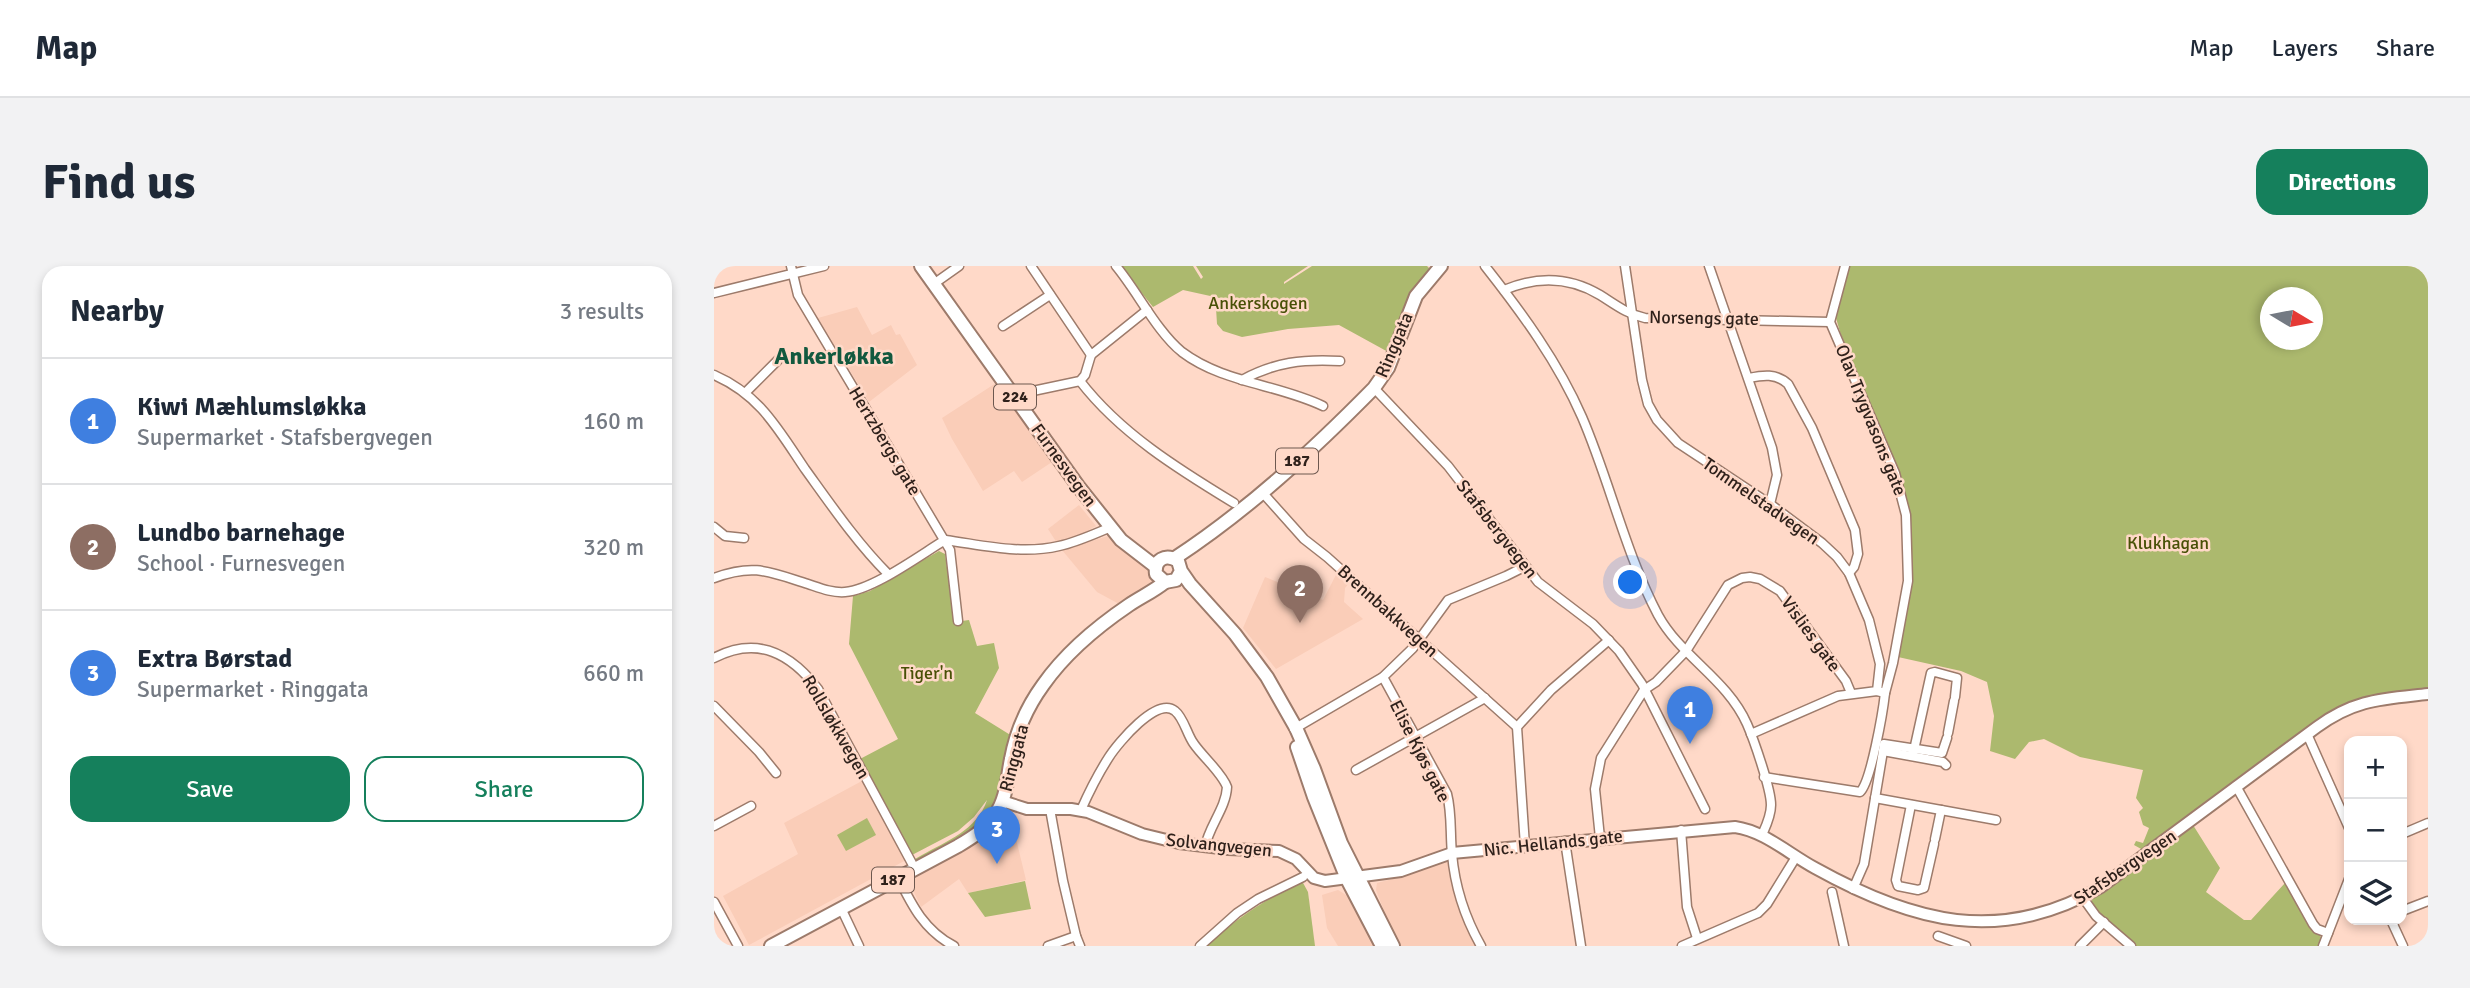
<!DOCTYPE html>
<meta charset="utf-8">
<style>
:root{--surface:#fff;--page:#f2f2f3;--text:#1f2937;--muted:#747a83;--line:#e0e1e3;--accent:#15805c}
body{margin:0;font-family:Signika,sans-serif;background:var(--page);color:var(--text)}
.controls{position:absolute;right:21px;bottom:21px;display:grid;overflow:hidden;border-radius:14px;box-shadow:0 4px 10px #0003}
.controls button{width:63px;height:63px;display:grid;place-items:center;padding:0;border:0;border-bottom:2px solid var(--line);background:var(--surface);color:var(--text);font:35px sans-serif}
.compass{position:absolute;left:1546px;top:21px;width:63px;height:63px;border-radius:50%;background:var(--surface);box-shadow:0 4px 10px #0003;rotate:100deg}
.you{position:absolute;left:917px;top:317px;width:24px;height:24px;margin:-18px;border:5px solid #fff;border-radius:50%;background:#1a73e8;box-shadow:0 0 0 10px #1a73e833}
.badge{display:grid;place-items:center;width:46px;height:46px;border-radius:50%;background:var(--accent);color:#fff;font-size:23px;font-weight:700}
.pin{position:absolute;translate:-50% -58px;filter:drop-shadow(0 2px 4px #0008)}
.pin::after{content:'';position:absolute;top:37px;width:24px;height:21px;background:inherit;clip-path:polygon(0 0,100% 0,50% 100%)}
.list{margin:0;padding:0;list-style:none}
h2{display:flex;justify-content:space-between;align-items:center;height:91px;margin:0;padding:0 28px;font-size:30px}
h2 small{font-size:23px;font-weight:400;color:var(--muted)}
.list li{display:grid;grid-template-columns:46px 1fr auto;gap:21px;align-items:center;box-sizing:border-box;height:126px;padding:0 28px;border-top:2px solid var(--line)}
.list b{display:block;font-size:26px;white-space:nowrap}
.list p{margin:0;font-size:23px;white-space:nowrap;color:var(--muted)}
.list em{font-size:23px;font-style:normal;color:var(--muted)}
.actions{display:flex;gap:14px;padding:21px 28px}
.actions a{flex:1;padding:16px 0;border:2px solid var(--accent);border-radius:21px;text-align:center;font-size:24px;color:var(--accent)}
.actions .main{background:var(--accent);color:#fff}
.icon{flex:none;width:38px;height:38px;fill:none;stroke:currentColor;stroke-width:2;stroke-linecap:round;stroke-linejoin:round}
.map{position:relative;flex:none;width:1714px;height:680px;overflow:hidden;border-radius:21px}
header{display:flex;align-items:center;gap:42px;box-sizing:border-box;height:98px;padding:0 35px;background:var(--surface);border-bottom:2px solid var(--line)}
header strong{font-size:33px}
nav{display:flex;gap:38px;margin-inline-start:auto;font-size:24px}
.intro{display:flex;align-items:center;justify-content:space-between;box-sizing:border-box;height:168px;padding:0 42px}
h1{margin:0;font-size:49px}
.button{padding:18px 32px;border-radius:21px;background:var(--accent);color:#fff;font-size:24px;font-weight:700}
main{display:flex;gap:42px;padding:0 42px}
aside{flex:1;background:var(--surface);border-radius:21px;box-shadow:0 4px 10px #0003}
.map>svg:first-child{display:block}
.built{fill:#facdb8}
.green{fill:#acb96e;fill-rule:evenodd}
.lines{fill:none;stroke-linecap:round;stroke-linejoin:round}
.street-casing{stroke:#9d7b6b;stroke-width:11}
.secondary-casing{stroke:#9d7b6b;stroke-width:14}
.primary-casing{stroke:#9d7b6b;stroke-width:16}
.street{stroke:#fff;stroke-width:8}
.secondary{stroke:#fff;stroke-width:10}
.primary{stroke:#fff;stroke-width:12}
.labels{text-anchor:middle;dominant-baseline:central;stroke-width:5;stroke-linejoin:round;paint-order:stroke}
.shield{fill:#ffd9c8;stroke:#6d584f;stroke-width:2}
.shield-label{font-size:16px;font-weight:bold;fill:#2f211b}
.park-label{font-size:18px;fill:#485006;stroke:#ffd9c8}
.street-label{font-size:18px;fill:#2f211b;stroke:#ffd9c8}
.district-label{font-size:24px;font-weight:bold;fill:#12593f;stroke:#ffd9c8}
</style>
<header>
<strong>Map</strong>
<nav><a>Map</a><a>Layers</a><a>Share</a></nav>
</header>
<div class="intro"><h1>Find us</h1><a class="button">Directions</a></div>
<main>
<aside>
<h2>Nearby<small>3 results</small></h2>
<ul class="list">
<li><span class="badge" style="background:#3f7fe0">1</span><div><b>Kiwi Mæhlumsløkka</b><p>Supermarket · Stafsbergvegen</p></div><em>160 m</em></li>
<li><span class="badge" style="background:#8d6e63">2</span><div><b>Lundbo barnehage</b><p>School · Furnesvegen</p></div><em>320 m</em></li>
<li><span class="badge" style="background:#3f7fe0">3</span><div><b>Extra Børstad</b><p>Supermarket · Ringgata</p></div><em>660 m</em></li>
</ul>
<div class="actions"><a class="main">Save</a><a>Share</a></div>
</aside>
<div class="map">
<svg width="1714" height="680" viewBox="0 0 1714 680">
<rect width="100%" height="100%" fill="#ffd9c8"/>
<!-- built -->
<g class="built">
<polygon points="143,41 158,69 177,59 182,69 186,68 203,99 155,136 104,52"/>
<polygon points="282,117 338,196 308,216 300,205 269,225 238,173 228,152"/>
<polygon points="365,239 382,260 359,273 343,277 334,263"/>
<polygon points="394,270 431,301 446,321 418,345 383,326 348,284"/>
<polygon points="624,305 636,316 631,322 630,336 649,353 562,403 529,362 551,311 609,334"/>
<polygon points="148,512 192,594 35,679 9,630 84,588 70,557 146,516"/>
<polygon points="297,552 312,614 254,627 245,613 207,641 195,616 268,572 290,553"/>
<polygon points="730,593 735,598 747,650 766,680 687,680 673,653 662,624 663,617 690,610"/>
<polygon points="624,624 637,632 663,680 624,680 613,662 608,629"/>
</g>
<!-- green -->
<g class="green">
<polygon points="406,0 479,0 487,13 489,11 482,0 594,0 570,16 570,18 598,0 713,0 717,4 676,87 625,59 574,63 528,71 509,65 503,58 502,42 510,33 469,24 439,41"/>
<path d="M1136,0H1714V426L1649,433L1429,584L1420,579L1422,575L1429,577L1435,562L1429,559L1425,546L1429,542L1422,532L1429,504L1366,491L1330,473L1315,476L1301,493L1276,485L1280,450L1273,416L1247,405L1184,391L1197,319V262L1194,240L1185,206L1126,66L1122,52ZM1556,32H1598V74H1556Z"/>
<path d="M225,285L231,288L241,356L255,354L263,380L280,377L285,402L261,447L298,470L289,513L285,518L289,519C276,565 242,575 203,595L201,593L208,589C233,575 263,564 273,534L260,551L244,565L198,589L146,493L184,473L135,378L139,330L156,325Z"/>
<polygon points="153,552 162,569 132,585 123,569"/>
<path d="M1479,559L1506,602L1492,626L1530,654H1537L1571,617L1599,664C1607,668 1609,672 1606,680H1422L1383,646L1378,639V630Z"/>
<polygon points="311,615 317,643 271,651 254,627"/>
<path d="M588,615L594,626L601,680H492C524,651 549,635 588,615Z"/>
</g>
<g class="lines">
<defs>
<g id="street">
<polyline points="77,0 84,29 236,284 244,355"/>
<polyline points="317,0 377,89"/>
<path d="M402,0C423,25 443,66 468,86C509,117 563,118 609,140"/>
<path d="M771,0C808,47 844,96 868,151C896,216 911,286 944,349C967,391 1013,413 1033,458C1040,474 1057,523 1057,539C1057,550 1052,560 1048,569"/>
<polyline points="911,0 928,114 934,138 943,154 964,177 1056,238 1108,277 1123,291 1135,307 1155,354 1166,398 1163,425 1124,430 1037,468"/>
<polyline points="995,0 1058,182 1063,209 1056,238"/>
<polyline points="1131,0 1116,56 1181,207 1192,249 1194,315 1179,397 1171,427 1163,425"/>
<polyline points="221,17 245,0"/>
<path d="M790,24C823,10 856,11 886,29C902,39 913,48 931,52L1116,56"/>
<polyline points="0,27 110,0"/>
<polyline points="289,60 336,29"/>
<path d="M0,109C46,129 64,163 91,203C117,239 143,277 174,308"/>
<path d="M1035,112C1049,109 1062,107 1074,118L1098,162L1141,264L1144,288L1140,301L1135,307"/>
<path d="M528,114C561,96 589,93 626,95"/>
<path d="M366,115C406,167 464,203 520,237"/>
<polyline points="660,122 734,200 824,316 879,358 905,385 928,418 991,543"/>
<polyline points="32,126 64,94"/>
<polyline points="302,132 314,126 366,115 371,109 377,89 433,44"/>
<polyline points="548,226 590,273 613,291 803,461"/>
<polyline points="0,261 11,270 30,272"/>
<path d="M231,274C269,279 307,289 345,280C363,276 380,268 397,261"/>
<path d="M0,312C40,297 56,306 94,318C106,322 118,327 131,326C159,324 206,289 231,274"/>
<path d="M0,392C44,369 77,388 104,423L201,603"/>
<path d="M669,411L733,528C738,547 736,568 738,588C741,622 750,650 767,680"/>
<polyline points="0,440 45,486 62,507"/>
<polyline points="580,463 669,411 699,382 734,334 792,310 810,301"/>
<polyline points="1234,467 1240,435"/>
<polyline points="1593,468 1635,562"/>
<polyline points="1200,484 1217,407 1221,406 1243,412 1241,431"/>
<polyline points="1169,485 1170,478 1228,487 1233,472"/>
<polyline points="642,504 771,432"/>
<path d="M1050,511L1146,526C1157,516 1169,445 1171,427"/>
<polyline points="1522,520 1599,658 1603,663 1614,667"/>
<polyline points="1161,532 1282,554"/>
<polyline points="1197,539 1182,614 1184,620 1204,624 1210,622 1220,578"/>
<polyline points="336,543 349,615 362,670 366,680"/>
<path d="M367,544C375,526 384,508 395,491C404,477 443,430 461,445C470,452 473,469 480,478C489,491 508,507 513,521C512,542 495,560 491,581"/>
<polyline points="0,560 37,540"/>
<polyline points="967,564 973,641 983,672"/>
<polyline points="1688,568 1714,557"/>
<polyline points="886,572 881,523 887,492 930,424 942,416 972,385 1014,319 1028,312 1036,311 1046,313 1066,325 1132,415 1137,427"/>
<polyline points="1221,573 1227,544"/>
<polyline points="851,575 867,680"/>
<polyline points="811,580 803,461 837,424 895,374"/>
<path d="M184,611C198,640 211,665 240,680"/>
<polyline points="1139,623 1150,598 1169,485 1229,496 1232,499"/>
<polyline points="1118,626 1130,680"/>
<polyline points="1369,632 1382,650 1417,680"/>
<polyline points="0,636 24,680"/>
<polyline points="127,642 145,680"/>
<polyline points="1688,645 1714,635"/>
<polyline points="1677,654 1689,680"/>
<polyline points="1224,670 1252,680"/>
<polyline points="334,680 362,670"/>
<polyline points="486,680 523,647 544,633 589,611"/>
<polyline points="968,680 1044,647 1053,638 1082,591"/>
<polyline points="1366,680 1390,656"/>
<polyline points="1609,680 1635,613"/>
</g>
<path id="secondary" d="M288,535L313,543H357L374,546L428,568L465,577L514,583L565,585L582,593L600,612L611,615L687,605L738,587L1021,561C1050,565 1075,588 1101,602C1198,656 1286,680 1387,621L1603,461C1641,433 1669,433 1714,428"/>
<g id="primary">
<polyline points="207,0 364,220 407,274 442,301"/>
<path d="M461,292C534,244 599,184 660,122L674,102L702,30L727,0"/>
<path d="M467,305L462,314L451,316L442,308C440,294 451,287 464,295L467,305L476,318L521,368L553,411L582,462L600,503L627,577L679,680"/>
<polyline points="583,481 600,531 633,613 668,680"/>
<path d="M57,680L244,580C259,571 272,563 281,549C293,532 293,512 297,493C302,466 313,441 329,419C350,389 384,360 415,339C427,331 440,325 451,316"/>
</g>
</defs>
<!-- street casing -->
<use href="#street" class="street-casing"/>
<!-- secondary casing -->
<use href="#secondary" class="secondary-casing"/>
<!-- primary casing -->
<use href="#primary" class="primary-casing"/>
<!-- street -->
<use href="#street" class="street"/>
<!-- secondary -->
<use href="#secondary" class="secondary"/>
<!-- primary -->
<use href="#primary" class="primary"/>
</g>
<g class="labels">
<!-- shield labels -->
<g class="shield">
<rect x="280" y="118.5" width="42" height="25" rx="5"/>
<rect x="562" y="182.5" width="42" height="25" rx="5"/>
<rect x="158" y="601.5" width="42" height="25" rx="5"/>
</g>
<g class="shield-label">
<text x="301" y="131">224</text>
<text x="583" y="195">187</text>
<text x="179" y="614">187</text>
</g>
<!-- park labels -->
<g class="park-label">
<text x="544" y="37">Ankerskogen</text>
<text x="1454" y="277">Klukhagan</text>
<text x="213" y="407">Tiger'n</text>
</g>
<!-- street labels -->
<g class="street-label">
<text transform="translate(990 52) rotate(1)">Norsengs gate</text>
<text transform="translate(680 79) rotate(-67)">Ringgata</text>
<text transform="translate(1157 154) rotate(68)">Olav Trygvasons gate</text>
<text transform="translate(171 175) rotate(59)">Hertzbergs gate</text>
<text transform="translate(350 199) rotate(54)">Furnesvegen</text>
<text transform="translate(1047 235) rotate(35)">Tommelstadvegen</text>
<text transform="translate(783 263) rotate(52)">Stafsbergvegen</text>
<text transform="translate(674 345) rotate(42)">Brennbakkvegen</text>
<text transform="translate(1097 368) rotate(54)">Vislies gate</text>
<text transform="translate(122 461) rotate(60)">Rollsløkkvegen</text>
<text transform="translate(706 485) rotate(63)">Elise Kjøs gate</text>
<text transform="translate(300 492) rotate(-75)">Ringgata</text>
<text transform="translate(839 577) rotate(-6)">Nic. Hellands gate</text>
<text transform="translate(505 579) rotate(6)">Solvangvegen</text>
<text transform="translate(1411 601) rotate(-34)">Stafsbergvegen</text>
</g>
<!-- district labels -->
<g class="district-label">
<text x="120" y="90">Ankerløkka</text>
</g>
</g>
</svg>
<div class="controls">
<button>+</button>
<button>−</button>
<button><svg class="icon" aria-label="layers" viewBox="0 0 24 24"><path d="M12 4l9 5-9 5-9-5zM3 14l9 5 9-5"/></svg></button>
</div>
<svg class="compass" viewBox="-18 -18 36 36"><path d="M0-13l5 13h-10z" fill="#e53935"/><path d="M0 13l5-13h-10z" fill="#747a83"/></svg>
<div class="you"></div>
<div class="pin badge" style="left:976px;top:478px;background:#3f7fe0">1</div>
<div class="pin badge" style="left:586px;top:357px;background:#8d6e63">2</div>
<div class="pin badge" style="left:283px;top:598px;background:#3f7fe0">3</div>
</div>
</main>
